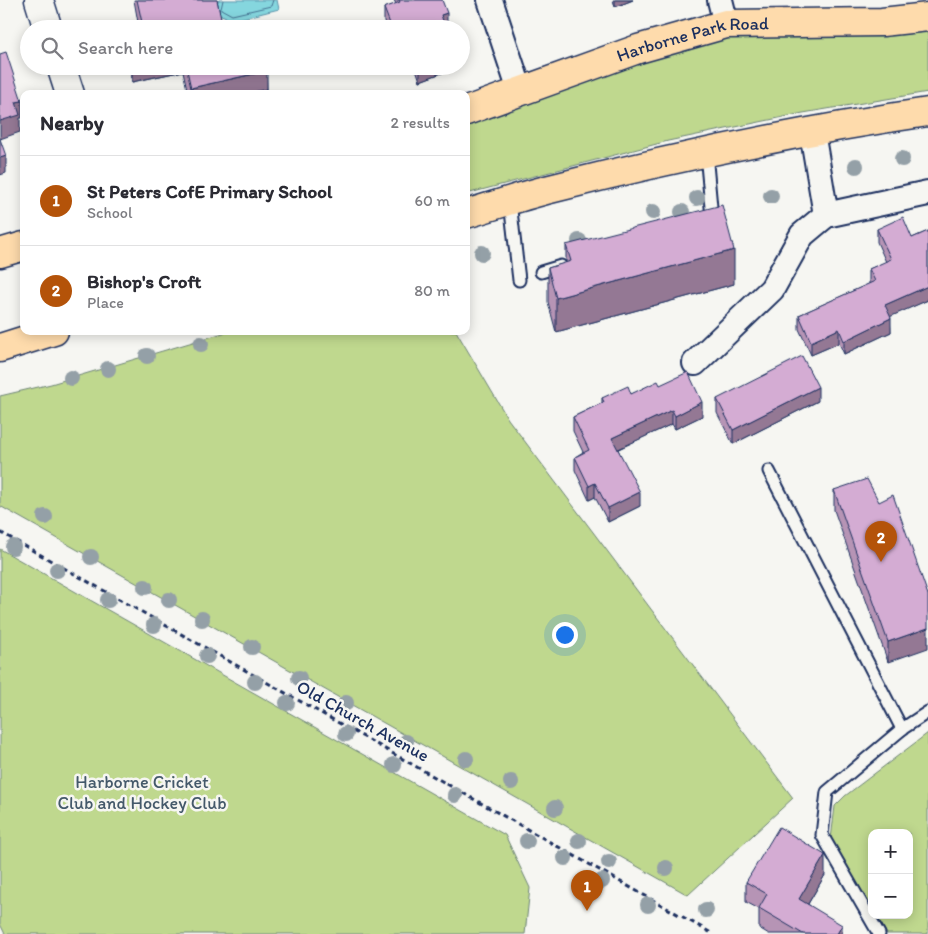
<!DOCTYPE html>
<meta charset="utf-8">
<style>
:root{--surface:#fff;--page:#f2f2f3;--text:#2b2b33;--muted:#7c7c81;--line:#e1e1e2;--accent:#b45309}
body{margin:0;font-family:Itim,sans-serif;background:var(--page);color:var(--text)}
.controls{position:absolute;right:15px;bottom:15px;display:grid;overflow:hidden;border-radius:10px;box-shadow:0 2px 12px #0003}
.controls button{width:45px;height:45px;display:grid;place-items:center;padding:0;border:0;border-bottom:1px solid var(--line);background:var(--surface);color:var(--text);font:25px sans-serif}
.you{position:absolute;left:564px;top:634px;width:18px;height:18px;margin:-12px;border:4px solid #fff;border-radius:50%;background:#1a73e8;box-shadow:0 0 0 8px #1a73e833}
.badge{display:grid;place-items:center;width:32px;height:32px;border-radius:50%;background:var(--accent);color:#fff;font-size:16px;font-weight:700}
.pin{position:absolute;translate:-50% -41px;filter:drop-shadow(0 1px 2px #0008)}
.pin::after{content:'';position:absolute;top:26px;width:18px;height:15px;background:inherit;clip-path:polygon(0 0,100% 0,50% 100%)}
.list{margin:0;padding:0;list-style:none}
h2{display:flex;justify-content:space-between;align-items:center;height:65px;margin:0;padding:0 20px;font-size:21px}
h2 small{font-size:16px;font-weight:400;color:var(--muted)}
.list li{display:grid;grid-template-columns:32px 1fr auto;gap:15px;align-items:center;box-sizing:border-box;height:90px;padding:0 20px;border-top:1px solid var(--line)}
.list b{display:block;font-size:19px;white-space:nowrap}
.list p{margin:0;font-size:16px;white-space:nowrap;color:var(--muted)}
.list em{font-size:16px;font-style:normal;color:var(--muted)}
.icon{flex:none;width:28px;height:28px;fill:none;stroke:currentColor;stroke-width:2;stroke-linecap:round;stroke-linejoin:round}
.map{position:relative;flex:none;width:928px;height:934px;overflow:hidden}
.search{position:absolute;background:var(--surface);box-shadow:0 2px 12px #0003;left:20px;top:20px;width:450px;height:55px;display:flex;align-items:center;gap:12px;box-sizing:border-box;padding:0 18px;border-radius:28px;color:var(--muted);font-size:19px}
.panel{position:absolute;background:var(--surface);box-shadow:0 2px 12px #0003;left:20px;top:90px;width:450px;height:245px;border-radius:10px}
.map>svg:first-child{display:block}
.green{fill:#bfd88e;stroke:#6d8476}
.water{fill:#85d6de;stroke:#5b93ab}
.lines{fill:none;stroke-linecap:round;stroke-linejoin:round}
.shore{stroke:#457291;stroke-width:1}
.lane-casing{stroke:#1b2f5e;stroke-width:15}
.street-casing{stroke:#1b2f5e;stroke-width:28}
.secondary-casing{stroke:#1b2f5e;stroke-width:31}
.primary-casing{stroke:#1b2f5e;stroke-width:31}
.path{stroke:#1b2f5e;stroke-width:3;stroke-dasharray:5 4;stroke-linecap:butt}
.lane{stroke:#f6f6f2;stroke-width:11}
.street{stroke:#f6f6f2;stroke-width:24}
.secondary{stroke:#f6f6f2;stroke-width:28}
.primary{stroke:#fedbac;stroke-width:28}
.tree{fill:#94a0a7}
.wall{fill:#b694b5;stroke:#1b2f5e}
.shaded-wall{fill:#947894;stroke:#1b2f5e}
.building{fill:#d4acd3;stroke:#1b2f5e}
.labels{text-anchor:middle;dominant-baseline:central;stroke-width:5;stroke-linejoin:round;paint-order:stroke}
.street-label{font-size:18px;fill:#1b2f5e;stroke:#f6f6f2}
.park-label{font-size:18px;fill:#44596a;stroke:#f6f6f2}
</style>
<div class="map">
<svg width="928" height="934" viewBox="0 0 928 934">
<rect width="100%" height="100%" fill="#f6f6f2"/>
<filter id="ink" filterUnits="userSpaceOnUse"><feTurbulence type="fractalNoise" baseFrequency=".02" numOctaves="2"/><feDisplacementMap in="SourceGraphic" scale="10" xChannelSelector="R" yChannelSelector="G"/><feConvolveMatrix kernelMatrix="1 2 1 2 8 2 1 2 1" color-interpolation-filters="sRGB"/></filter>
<g filter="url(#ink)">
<!-- green -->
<g class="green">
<polygon points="928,26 928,92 803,113 668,141 466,194 466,127 619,66 716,38"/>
<polygon points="230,331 456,331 508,419 793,798 688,895 0,506 0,396 51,384"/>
<polygon points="0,549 505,835 530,888 525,934 5,934 0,924"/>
<polygon points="928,733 928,934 887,934 876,915 909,915 909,833 872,833 872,908 831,839 835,806 845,796"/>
</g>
<!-- water -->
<polygon class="water" points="219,0 277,0 279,9 227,22 226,17 219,14 217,3"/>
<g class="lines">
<!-- shore -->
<polyline class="shore" points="223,0 221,9 232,15 271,6 273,0"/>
<defs>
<g id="lane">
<polyline points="706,153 712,218 710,219"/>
<polyline points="510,202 519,280"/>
<polyline points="541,272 561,266"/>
<polyline points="769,471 902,729"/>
<polyline points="879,934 822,835 827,792 902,729 928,712"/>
</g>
<g id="street">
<polyline points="490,0 520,91"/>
<polyline points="720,0 726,24"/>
<polyline points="826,215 928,193"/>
<polyline points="695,363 772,289 802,235 826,215 812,132"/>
</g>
<g id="secondary">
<polyline points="39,0 48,29"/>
<polyline points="61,66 70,94"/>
</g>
<g id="primary">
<path id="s1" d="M466,111L638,49L726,24L882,22L928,17"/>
<path d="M466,214C493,206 519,197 546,190C672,158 799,131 928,112"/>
<polyline points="0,253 24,246"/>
<polyline points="0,348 54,331"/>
</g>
</defs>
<!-- lane casing -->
<use href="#lane" class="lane-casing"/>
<!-- street casing -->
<use href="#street" class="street-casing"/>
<!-- secondary casing -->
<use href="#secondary" class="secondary-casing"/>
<!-- primary casing -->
<use href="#primary" class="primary-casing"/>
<!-- path -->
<polyline class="path" points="0,532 713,934"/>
<!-- lane -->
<use href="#lane" class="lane"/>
<!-- street -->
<use href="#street" class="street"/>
<!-- secondary -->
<use href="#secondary" class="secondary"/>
<!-- primary -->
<use href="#primary" class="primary"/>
</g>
<!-- trees -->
<g class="tree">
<circle cx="902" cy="159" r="8"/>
<circle cx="856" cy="166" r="8"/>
<circle cx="771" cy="196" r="8"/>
<circle cx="697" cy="198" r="8"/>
<circle cx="653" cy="212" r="8"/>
<circle cx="682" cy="212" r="8"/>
<circle cx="579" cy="241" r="8"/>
<circle cx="482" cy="253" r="8"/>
<circle cx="201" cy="344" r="8"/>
<circle cx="147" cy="356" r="8"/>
<circle cx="108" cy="369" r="8"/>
<circle cx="71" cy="378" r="8"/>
<circle cx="45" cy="517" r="8"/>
<circle cx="13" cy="547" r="8"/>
<circle cx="91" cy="557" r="8"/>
<circle cx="57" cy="570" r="8"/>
<circle cx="145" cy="587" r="8"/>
<circle cx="108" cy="600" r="8"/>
<circle cx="169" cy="600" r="8"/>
<circle cx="202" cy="619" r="8"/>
<circle cx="154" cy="625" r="8"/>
<circle cx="252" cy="647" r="8"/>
<circle cx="207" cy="656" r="8"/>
<circle cx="299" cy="678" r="8"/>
<circle cx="255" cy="682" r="8"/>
<circle cx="287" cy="703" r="8"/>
<circle cx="346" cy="703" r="8"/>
<circle cx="346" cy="734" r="8"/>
<circle cx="406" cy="742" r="8"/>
<circle cx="466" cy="759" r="8"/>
<circle cx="394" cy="765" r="8"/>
<circle cx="511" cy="782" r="8"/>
<circle cx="455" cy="795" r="8"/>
<circle cx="555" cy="808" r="8"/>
<circle cx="527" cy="841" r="8"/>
<circle cx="579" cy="841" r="8"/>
<circle cx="565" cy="858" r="8"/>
<circle cx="609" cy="862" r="8"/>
<circle cx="666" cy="868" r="8"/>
<circle cx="602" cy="881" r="8"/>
<circle cx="648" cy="905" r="8"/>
<circle cx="706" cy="910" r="8"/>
</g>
<!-- wall -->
<g class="wall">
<polygon points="134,0 217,0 223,28 257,29 139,28"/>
<polygon points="394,0 442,0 447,27 446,27 446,29 387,29 384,21 384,8 396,4"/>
<polygon points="613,0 633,0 615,7"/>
<polygon points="129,66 266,66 267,89 244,94 188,94 183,71 132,82"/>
<polygon points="415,66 455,66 455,68 420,81"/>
<polygon points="877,229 912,238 928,231 928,300 890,316 891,332 844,354 839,343 811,355 799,329 799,315 869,284 869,269 886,262 877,242"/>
<polygon points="566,245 734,284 556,332 548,302 548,268 566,263"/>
<polygon points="660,385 702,416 675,429 672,424 618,449 640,506 608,522 595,497 589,500 575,470 575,457 583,452 573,431 573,417 602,403 602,398 631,394"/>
<polygon points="717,399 818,401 733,444 717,413"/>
<polygon points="834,490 879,502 928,595 888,662 834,510"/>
<polygon points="825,875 808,904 842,934 769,934 759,928 759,909 746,902 746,882"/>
</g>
<!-- shaded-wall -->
<g class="shaded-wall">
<polygon points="615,0 633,0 615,7"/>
<polygon points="447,13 447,27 441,29 441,15"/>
<polygon points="132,66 183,66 183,71 132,82"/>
<polygon points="421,66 455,66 455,68 420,81 420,67"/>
<polygon points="267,71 267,89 244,94 191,94 191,88"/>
<polygon points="22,101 22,118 20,118 20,132 0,139 0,122 16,102"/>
<polygon points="6,156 6,173 0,175 0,158"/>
<polygon points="734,250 734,284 556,332 556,298"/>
<polygon points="928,286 928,300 885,319 885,305"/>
<polygon points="891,318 891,332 844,354 844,341"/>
<polygon points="839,329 839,343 811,355 811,342"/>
<polygon points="818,387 818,401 733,444 733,430"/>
<polygon points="702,402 702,416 675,429 675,416"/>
<polygon points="672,410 672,424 612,452 612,438"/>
<polygon points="595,483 595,497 589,500 589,486"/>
<polygon points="640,492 640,506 608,522 608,508"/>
<polygon points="928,628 928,648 888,662 888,642"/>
<polygon points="825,855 825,875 799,919 799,899"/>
<polygon points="842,925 842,934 837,934"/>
</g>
<!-- building -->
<g class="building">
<polygon points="137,0 217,0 223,28 256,21 257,29 136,29 143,27"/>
<polygon points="399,0 442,0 447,13 441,15 446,29 406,29 406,27 400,29 392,29 384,8 400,2"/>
<polygon points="6,52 22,101 16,102 20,115 0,121 0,54"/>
<polygon points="186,66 266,66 267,71 191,88"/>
<polygon points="0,139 6,156 0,158"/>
<polygon points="722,205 734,250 556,298 548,268 571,261 566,245"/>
<polygon points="903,217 912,238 928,231 928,286 885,305 891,318 844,341 839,329 811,342 799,315 875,281 869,269 891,259 877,229"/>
<polygon points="802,356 818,387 733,430 717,399"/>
<polygon points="688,372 702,402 675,416 672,410 612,438 640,492 608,508 595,483 589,486 575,457 589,450 573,417 604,402 602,398 628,386 631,394 658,381 660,385"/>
<polygon points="867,479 879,502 893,495 928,595 928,628 888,642 834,490"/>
<polygon points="779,827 825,855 799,899 842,925 837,934 803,934 759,908 767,894 746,882"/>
</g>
</g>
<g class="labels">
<!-- street labels -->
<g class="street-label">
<text stroke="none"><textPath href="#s1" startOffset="239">Harborne Park Road</textPath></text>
<text transform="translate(363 721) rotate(29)">Old Church Avenue</text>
</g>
<!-- park labels -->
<g class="park-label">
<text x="142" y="782">Harborne Cricket<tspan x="142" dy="21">Club and Hockey Club</tspan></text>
</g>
</g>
</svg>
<div class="controls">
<button>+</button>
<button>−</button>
</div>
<div class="you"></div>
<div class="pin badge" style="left:587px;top:911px">1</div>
<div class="pin badge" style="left:881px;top:562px">2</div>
<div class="search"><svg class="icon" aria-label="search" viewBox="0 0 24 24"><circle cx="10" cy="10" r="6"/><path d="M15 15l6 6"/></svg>Search here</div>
<section class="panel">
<h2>Nearby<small>2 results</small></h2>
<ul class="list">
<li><span class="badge">1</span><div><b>St Peters CofE Primary School</b><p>School</p></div><em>60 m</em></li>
<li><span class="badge">2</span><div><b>Bishop's Croft</b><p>Place</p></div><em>80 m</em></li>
</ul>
</section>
</div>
